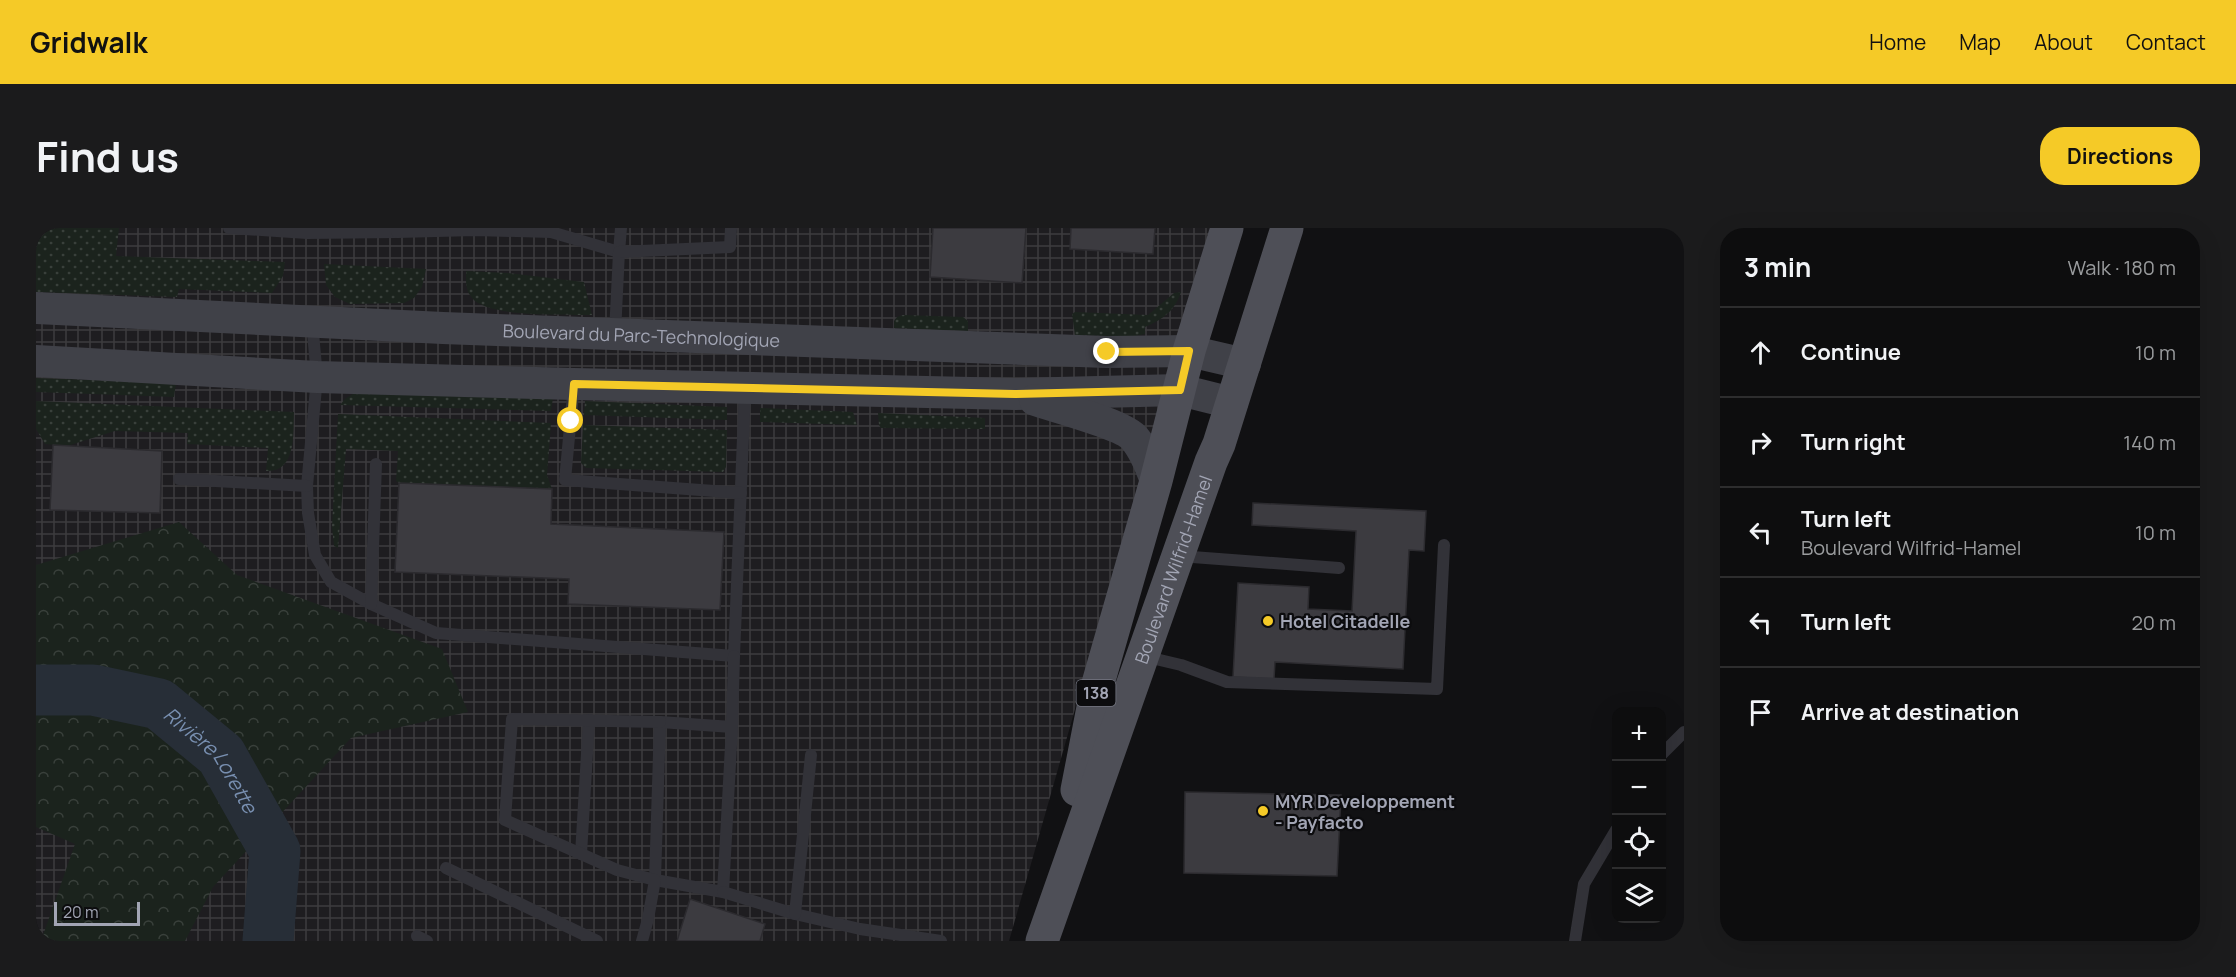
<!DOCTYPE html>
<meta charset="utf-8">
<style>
:root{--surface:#0d0d0e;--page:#1b1b1c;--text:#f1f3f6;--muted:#9a9c9e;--line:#2d2d2e;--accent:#f5ca27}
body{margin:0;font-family:Manrope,sans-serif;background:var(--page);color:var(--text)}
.controls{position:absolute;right:18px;bottom:18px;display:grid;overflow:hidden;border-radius:12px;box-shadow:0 6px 24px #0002}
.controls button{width:54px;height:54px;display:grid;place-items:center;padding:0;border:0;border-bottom:2px solid var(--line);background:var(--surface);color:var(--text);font:30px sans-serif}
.scale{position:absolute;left:18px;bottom:15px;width:86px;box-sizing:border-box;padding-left:6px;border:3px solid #a2a5b4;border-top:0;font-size:16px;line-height:21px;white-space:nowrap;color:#a2a5b4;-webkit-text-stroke:4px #0c0c0e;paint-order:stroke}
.stop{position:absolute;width:18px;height:18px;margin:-14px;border:4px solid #f5ca27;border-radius:50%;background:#fff}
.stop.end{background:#f5ca27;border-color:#fff;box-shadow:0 2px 6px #0008}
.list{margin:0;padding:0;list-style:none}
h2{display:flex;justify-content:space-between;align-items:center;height:78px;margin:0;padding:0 24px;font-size:26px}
h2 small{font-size:20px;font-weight:400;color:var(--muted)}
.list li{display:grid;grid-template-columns:39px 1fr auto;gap:18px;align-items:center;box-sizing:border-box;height:90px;padding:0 24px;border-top:2px solid var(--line)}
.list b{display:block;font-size:22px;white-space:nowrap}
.list p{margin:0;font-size:20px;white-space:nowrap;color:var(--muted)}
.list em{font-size:20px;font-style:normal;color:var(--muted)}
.icon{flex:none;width:33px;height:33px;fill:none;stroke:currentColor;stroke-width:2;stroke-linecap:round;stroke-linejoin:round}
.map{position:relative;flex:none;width:1648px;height:713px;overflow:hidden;border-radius:24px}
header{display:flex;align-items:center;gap:36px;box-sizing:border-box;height:84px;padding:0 30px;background:var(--accent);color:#111}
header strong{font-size:28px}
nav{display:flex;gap:33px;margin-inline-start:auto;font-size:21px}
.intro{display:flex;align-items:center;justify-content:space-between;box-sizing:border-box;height:144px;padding:0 36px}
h1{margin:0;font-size:42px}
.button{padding:15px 27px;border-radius:24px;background:var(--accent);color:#111;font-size:21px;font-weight:700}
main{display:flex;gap:36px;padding:0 36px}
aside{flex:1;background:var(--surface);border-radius:24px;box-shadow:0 6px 24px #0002}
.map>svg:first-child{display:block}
.industrial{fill:url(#industrial-grid)}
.grass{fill:url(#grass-dots)}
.forest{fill:url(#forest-crowns)}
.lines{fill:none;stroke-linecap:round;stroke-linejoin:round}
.river{stroke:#272e37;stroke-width:51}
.building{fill:#3c3b40;stroke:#2c2b2f;stroke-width:1.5}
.lane{stroke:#323238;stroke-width:12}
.secondary{stroke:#404148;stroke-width:32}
.primary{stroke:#4e4f57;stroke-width:33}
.route{stroke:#f5ca27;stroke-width:8}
.poi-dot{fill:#f5ca27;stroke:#0c0c0e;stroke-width:2}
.labels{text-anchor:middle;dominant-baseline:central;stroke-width:4.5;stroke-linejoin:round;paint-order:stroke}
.shield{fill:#0c0c0e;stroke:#757782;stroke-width:1.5}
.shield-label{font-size:16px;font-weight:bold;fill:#a2a5b4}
.street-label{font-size:18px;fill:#a2a5b4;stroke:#0c0c0e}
.poi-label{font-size:18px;font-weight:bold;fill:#a2a5b4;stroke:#0c0c0e;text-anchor:start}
.water-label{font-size:20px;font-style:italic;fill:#788fb0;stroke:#0c0c0e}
</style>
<header>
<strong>Gridwalk</strong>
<nav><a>Home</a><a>Map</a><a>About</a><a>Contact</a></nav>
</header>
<div class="intro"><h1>Find us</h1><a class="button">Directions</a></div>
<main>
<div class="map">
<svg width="1648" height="713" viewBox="0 0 1648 713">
<defs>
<pattern id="industrial-grid" width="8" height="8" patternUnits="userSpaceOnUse" patternTransform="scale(1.5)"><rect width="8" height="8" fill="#1e1d20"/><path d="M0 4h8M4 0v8" fill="none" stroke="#3c3b3e"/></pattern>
<pattern id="grass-dots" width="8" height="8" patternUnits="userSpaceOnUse" patternTransform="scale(1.5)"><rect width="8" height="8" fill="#1b231d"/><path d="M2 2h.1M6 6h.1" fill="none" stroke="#39403b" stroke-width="1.8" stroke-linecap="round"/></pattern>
<pattern id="forest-crowns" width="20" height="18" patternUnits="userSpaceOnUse" patternTransform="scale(1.5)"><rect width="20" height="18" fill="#1b231d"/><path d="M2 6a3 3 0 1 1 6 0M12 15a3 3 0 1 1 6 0" fill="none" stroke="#39403b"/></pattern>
</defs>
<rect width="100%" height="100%" fill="#111113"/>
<!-- industrial -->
<polygon class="industrial" points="0,0 1176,0 973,713 0,713"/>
<!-- grass -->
<g class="grass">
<polygon points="0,0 83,0 80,28 249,34 247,48 236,65 143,61 141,69 0,64"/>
<polygon points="288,36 390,41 386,59 378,70 368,75 314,76 299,69 290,57"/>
<path d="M430,43L472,45L548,54L556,87C529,86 452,90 436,70C429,62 430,53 430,43Z"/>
<path d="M1145,64C1139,82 1128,91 1109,99V106L1095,109L1039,107L1036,86L1039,84L1112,87L1138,65Z"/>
<polygon points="867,87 927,89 932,93 932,103 858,100 858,93 861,89"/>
<polygon points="0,150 140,155 138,169 0,164"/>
<polygon points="323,162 517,170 515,183 304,177 309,171"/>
<path d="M0,173L258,184C257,204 261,245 230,243L232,220L151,216L152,205L79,203L31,218L9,216L0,201Z"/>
<polygon points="549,173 691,179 691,192 548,187"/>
<polygon points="724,180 817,184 821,197 724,194"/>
<polygon points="842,185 949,190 949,201 845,200 843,197"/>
<polygon points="302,186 515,195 511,247 516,261 363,255 360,253 362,223 310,221 302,320 298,318 296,299"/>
<polygon points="547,197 691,202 690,239 687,244 550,240 545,235"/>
</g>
<!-- forest -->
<polygon class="forest" points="143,294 201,347 406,421 432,484 315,510 177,659 149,713 5,713 39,616 0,599 0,337"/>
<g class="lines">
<!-- river -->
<path class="river" id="s1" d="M0,462H57L123,476L185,527L239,623L232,713"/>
</g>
<!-- building -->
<g class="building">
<polygon points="897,0 990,0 986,55 894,49"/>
<polygon points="1035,0 1119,0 1117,26 1034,21"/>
<polygon points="17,217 126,223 124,285 14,282"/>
<polygon points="363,255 516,261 515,296 688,304 684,382 532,376 533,351 359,344"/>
<polygon points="1217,275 1390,283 1388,323 1373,322 1367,441 1239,434 1238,451 1197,449 1202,355 1273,359 1272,381 1316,383 1320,303 1216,297"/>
<polygon points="1149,564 1305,567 1301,648 1148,645"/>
<polygon points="654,671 729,696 724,713 641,713"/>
</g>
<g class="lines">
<!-- lane -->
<g class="lane">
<polyline points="193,0 271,5 361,4"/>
<polyline points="361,0 361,4 439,2 515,4 583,24 585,0"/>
<polyline points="276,94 281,149 271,258 272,285 279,327 295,354 335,376 400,405 698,428 709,161"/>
<polyline points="579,105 583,24 694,19 695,0"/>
<polyline points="538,156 529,252 705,265"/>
<polyline points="143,251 271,258"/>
<polyline points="1143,328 1303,340"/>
<polyline points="335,376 340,236"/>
<polyline points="1107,428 1145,437 1191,454 1401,461 1408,317"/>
<polyline points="696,499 624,494 619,652 687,664 696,499 698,428"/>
<polyline points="1626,526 1648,504"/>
<polyline points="545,626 553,492"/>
<polyline points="410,640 561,713"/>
<polyline points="687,664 759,686 824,701 905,713"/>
<polyline points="759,686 775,527"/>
<polyline points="381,708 391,713"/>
<polyline points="606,713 612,691 619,652 581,642 469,592 476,491 624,494"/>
<polyline points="1539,713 1548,656 1580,602"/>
</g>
<!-- secondary -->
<g class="secondary">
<path id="s2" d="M0,80L407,100L1071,124L1153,123L1209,136"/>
<polyline points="0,133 281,149 538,156 979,166 1144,162 1196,175"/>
<path d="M999,172C1019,179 1089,197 1099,211C1109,223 1115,239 1120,253"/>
</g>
<!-- primary -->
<g class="primary">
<polyline points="1041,562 1061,459 1120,253 1153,123 1191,0"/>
<path id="s3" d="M1006,713L1175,234L1183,216L1251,0"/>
</g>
</g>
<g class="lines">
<!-- route -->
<polyline class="route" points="535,193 538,156 979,166 1144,162 1153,123 1071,124"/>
</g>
<!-- markers -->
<g class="poi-dot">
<circle cx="1232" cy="393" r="6"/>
<circle cx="1227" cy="583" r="6"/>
</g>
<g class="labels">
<!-- shield labels -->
<rect class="shield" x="1040.5" y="452" width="39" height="26" rx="4.5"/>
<g class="shield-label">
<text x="1060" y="465">138</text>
</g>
<!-- street labels -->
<g class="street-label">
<text stroke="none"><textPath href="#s2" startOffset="606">Boulevard du Parc-Technologique</textPath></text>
<text stroke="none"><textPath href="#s3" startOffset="394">Boulevard Wilfrid-Hamel</textPath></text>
</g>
<!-- poi labels -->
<g class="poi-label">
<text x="1244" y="393">Hotel Citadelle</text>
<text x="1239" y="573">MYR Developpement<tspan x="1239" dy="21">- Payfacto</tspan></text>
</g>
<!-- water labels -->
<g class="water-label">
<text stroke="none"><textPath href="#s1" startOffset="202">Rivière Lorette</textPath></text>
</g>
</g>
</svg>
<div class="controls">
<button>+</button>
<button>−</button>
<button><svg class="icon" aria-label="locate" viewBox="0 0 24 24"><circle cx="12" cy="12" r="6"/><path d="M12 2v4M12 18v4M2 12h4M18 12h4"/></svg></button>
<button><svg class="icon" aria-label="layers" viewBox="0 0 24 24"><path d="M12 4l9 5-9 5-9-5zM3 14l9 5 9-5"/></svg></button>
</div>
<div class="scale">20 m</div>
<div class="stop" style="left:535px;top:193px"></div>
<div class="stop end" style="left:1071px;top:124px"></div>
</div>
<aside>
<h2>3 min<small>Walk · 180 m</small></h2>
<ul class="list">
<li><svg class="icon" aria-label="ahead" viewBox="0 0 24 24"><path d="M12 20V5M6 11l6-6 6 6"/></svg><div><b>Continue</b></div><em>10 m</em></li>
<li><svg class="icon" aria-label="right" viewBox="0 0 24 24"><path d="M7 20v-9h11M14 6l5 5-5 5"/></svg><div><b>Turn right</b></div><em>140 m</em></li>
<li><svg class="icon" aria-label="left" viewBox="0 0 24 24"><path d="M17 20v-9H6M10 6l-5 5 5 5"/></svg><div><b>Turn left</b><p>Boulevard Wilfrid-Hamel</p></div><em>10 m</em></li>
<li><svg class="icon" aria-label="left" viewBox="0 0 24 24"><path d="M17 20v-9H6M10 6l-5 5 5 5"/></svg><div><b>Turn left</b></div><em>20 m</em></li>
<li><svg class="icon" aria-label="arrive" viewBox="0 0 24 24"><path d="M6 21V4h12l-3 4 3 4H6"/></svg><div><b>Arrive at destination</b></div></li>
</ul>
</aside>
</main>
